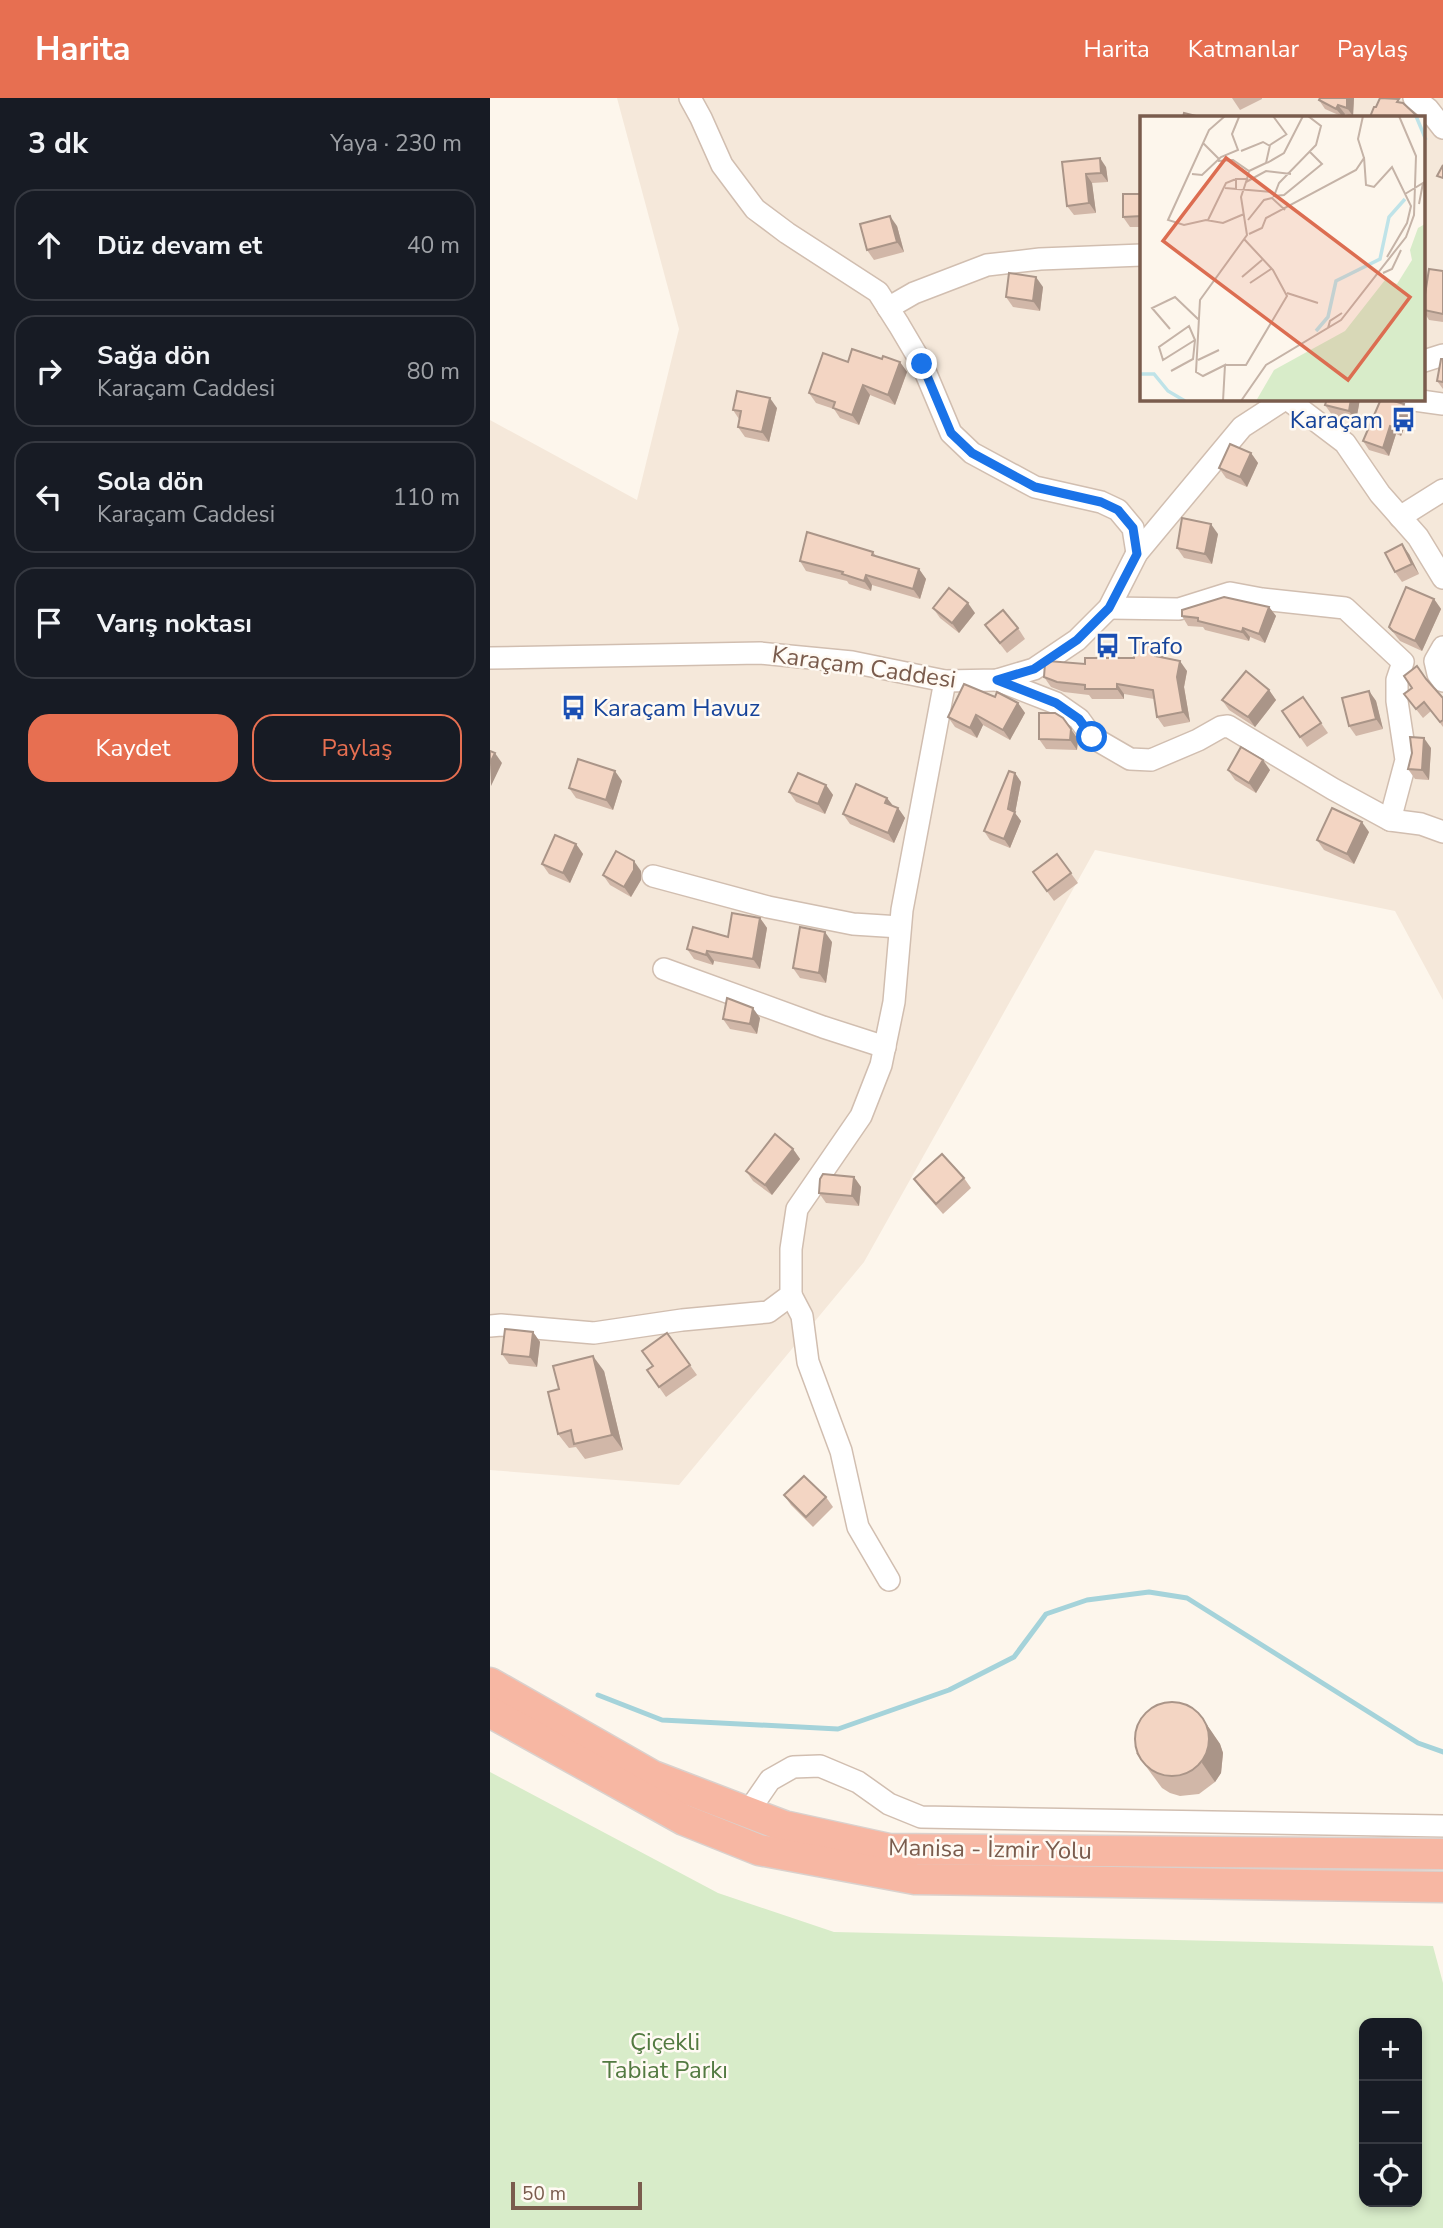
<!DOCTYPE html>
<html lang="tr">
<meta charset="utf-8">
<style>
:root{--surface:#171b24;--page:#20242c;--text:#f1f3f6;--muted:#9ea1a6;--line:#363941;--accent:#e76f51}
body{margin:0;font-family:"Nunito Sans",sans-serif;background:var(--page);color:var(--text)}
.controls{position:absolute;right:21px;bottom:21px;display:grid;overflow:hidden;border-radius:14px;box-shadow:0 4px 10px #0003}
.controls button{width:63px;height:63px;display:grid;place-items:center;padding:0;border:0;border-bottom:2px solid var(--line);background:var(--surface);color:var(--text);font:35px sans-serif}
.scale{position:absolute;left:21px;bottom:18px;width:131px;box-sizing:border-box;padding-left:7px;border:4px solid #7a5c4d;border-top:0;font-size:19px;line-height:24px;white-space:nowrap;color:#7a5c4d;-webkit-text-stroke:5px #fffaf3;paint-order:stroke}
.stop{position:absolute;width:21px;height:21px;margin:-16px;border:5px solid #1a73e8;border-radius:50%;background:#fff}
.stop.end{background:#1a73e8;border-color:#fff;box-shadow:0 2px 7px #0008}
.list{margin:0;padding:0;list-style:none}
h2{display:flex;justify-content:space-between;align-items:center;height:91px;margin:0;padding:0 28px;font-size:30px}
h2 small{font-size:23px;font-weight:400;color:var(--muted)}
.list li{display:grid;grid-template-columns:46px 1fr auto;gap:21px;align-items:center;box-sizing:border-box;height:112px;margin:0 14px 14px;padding:0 14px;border:2px solid var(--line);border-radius:21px}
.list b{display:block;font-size:26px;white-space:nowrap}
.list p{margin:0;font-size:23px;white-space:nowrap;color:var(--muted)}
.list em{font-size:23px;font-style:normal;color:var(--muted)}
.actions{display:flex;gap:14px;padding:21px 28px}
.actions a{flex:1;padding:16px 0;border:2px solid var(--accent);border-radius:21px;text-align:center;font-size:24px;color:var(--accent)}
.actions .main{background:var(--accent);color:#fff}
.icon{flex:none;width:38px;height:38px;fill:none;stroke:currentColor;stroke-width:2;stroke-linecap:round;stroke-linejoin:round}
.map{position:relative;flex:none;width:953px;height:2130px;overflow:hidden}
header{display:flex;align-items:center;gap:42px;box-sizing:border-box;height:98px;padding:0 35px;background:var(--accent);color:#fff}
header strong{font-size:33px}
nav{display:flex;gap:38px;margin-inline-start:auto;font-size:24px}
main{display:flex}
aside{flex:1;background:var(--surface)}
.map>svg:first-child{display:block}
.residential{fill:#f5e8da;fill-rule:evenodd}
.green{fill:#d8ecc9;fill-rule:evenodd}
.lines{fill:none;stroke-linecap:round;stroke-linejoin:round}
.stream{stroke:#a5d3da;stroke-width:5}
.minor-casing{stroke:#d1beb0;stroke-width:24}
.highway-casing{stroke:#dad1cd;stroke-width:33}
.minor{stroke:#fff;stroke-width:21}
.highway{stroke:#f7b7a3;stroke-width:30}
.wall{fill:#d1b7a8}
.shaded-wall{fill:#aa9588}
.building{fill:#f3d5c3;stroke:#aa9588;stroke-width:2}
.route{stroke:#1a73e8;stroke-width:9}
.labels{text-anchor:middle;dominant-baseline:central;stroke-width:5;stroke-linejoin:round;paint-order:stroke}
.transit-label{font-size:24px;fill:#164399;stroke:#fffaf3;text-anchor:start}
.street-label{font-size:24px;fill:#7a5c4d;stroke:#fffaf3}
.park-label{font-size:24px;fill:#537a41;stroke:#fffaf3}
.inset-river{fill:none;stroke:#bfe3e8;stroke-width:3.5}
.inset-road{fill:none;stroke:#c5b3a7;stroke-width:2}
.view{fill:#dc6d51;fill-opacity:0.15;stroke:#dc6d51;stroke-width:3.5}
.inset-edge{fill:none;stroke:#7a5c4d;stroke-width:3.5}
</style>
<header>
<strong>Harita</strong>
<nav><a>Harita</a><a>Katmanlar</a><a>Paylaş</a></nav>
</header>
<main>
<aside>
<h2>3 dk<small>Yaya · 230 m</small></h2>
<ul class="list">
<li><svg class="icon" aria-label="ahead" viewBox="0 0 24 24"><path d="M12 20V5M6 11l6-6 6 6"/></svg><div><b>Düz devam et</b></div><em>40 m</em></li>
<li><svg class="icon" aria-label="right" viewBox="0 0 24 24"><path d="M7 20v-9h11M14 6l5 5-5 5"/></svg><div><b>Sağa dön</b><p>Karaçam Caddesi</p></div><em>80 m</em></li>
<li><svg class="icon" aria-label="left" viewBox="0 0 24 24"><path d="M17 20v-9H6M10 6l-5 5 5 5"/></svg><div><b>Sola dön</b><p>Karaçam Caddesi</p></div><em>110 m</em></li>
<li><svg class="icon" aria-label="arrive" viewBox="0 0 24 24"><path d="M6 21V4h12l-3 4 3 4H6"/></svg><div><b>Varış noktası</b></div></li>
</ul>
<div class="actions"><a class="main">Kaydet</a><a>Paylaş</a></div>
</aside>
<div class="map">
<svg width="953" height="2130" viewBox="0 0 953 2130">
<rect width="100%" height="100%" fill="#fdf6ec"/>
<!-- residential -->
<path class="residential" d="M127,0H953V902L905,813L605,752L374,1164L189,1387L0,1372V322L147,402L189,231ZM652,19H934V301H652Z"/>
<!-- green -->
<path class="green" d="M0,1674L228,1795L344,1834L943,1848L953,1885V2130H0ZM874,1925H927V2104H874Z"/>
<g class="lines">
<!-- stream -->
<polyline class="stream" points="108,1597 172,1622 348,1631 459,1592 524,1559 556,1516 597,1502 659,1494 697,1500 928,1645 953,1654"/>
<defs>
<g id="minor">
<polyline points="200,0 211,20 232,67 265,111 297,135 388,194 409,227 432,266 461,335 482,355 545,389 611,404 628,412 643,430 647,455"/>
<polyline points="924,0 938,11 953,30"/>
<polyline points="398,210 424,195 497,167 550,161 652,157"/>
<polyline points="934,263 953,257"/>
<polyline points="797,301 855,345 890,396 928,439 953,480"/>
<polyline points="917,301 953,306"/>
<polyline points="910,419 953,392"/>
<polyline points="619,510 689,511 740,495 772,501 855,510 913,564 907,582 907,603 916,662 900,722"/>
<polyline points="953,549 945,563 948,576 953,583"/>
<polyline points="0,560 270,555 362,564 455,583 507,582 544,571 587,542 619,510 647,455 752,329 795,301"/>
<polyline points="507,582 566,605 589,621 602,639 640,661 661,662 708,642 731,629 738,628 843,691 900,722 931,726 953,734"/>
<polyline points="163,778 278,809 363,826 410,829"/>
<polyline points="174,871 333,929 395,949"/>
<polyline points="301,1197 312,1218 318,1264 351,1353 368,1429 399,1482"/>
<polyline points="0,1228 11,1227 104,1235 192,1222 278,1214 301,1197 301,1151 307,1111 371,1018 391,967 404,904 412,812 455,583"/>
<polyline points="258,1714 280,1682 303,1669 330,1668 368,1684 399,1706 431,1719 953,1728"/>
</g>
<g id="highway">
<polyline points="0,1585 163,1678 294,1728 399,1751 953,1756"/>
<polyline points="0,1614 194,1722 269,1752 425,1781 953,1789"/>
</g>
</defs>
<!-- minor casing -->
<use href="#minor" class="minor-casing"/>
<!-- highway casing -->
<use href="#highway" class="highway-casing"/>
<!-- minor -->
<use href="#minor" class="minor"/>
<!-- highway -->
<use href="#highway" class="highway"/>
</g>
<!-- wall -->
<g class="wall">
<polygon points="742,0 772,0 772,1 750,12"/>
<polygon points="864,0 863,18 855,16 853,19 835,11 829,2"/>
<polygon points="572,64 616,69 618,84 602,85 606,115 584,117 577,108"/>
<polygon points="652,96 652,129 640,129 633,119"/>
<polygon points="407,128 414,154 384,162 377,152"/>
<polygon points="953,173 953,224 939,222 934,214 934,203"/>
<polygon points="553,189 550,213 523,209 516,199"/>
<polygon points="392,261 410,264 417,274 405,307 380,297 369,327 350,320 344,311 326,305 319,295 358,264"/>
<polygon points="953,261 953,291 947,283"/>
<polygon points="837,301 870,301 866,323 842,317 835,307"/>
<polygon points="904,304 920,315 911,338 906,336 899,358 879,352 873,343"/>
<polygon points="287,310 279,344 255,339 248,329 249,321 243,312"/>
<polygon points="761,355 768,365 757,389 736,380 729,370"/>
<polygon points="728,436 722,466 694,460 687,450"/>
<polygon points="383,454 386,458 429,471 436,481 430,501 382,487 381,493 359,486 357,483 316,473 310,463"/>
<polygon points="919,456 929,476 912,484 905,474"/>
<polygon points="944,501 951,511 932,553 910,543 899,529"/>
<polygon points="779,509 786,518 775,545 760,539 759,543 715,532 713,529 698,528 692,518"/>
<polygon points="443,510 485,515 469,535 450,520"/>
<polygon points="495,527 528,530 535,541 517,555"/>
<polygon points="674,555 673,560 697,573 694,589 700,624 674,629 667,619 664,601 634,596 634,601 602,601 599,597 574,594 561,589 554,579 595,566"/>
<polygon points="936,582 953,600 953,629 941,613 933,620 914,596"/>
<polygon points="779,592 786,602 765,629 739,612 732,602"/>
<polygon points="879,593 886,603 893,631 866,638 859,628"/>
<polygon points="505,599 528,605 535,615 520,642 493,627 487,640 465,629 458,619"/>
<polygon points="813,599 838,635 817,649 792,613"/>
<polygon points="549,641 588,641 587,652 556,651"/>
<polygon points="941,650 939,682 925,681 918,671"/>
<polygon points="738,672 780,672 766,695 745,682"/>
<polygon points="525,675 531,684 525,715 531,723 520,750 500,742 494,733"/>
<polygon points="132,683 123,712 86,700 79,690"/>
<polygon points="336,687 343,697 335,716 306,704 299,694"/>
<polygon points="397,700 403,708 408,710 415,720 404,745 360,726 353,716"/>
<polygon points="879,734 864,766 834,752 827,742"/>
<polygon points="86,746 93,756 80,785 59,776 52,766"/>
<polygon points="567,756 588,785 564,803 543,774"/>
<polygon points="151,773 151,782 141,799 120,787 113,777"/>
<polygon points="270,820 277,830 270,871 224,863 223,867 204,861 197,851 238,839"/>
<polygon points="342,844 336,885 310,880 303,870"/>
<polygon points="270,920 267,936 240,931 233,921"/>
<polygon points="303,1051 310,1061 282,1097 263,1083 256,1073"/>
<polygon points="364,1079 371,1089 369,1108 336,1105 329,1095"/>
<polygon points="474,1080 481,1090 453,1116 431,1091 424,1081"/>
<polygon points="43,1234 50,1244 47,1269 19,1266 12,1256"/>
<polygon points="177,1235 207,1277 176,1299 157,1272 163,1268"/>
<polygon points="114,1273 133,1352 95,1361 86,1349 79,1350 68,1336 69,1291"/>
<polygon points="294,1397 336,1399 343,1409 323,1429 301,1407"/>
<polygon points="717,1627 730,1646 733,1655 731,1675 725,1684 709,1696 690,1698 680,1695 672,1690 646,1655"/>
</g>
<!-- shaded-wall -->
<g class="shaded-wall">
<polygon points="857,0 864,0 863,18 857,10"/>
<polygon points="848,7 855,16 853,19 846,11"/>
<polygon points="610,60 616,69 618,84 611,75"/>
<polygon points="596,76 602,85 606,115 599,105"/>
<polygon points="400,118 407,128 414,154 407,144"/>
<polygon points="546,179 553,189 550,213 543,203"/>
<polygon points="410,264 417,274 405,307 398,297"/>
<polygon points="373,287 380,297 369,327 362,317"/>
<polygon points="280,300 287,310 279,344 272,334"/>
<polygon points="861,301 870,301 866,323 859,313"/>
<polygon points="914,306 920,315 911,338 905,330"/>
<polygon points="900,328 906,336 899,358 893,350"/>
<polygon points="761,355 768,365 757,389 750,379"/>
<polygon points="721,426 728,436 722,466 715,456"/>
<polygon points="912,446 919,456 929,476 922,466"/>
<polygon points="429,471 436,481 430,501 423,491"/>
<polygon points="376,477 382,487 381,493 374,483"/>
<polygon points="944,501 951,511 932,553 925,543"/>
<polygon points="478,505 485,515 469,535 462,525"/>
<polygon points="779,509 786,518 775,545 769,536"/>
<polygon points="753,530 760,539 759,543 752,534"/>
<polygon points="667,545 674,555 672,568 665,558"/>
<polygon points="690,563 697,573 694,589 700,624 693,614 687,579"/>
<polygon points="627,586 634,596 634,601 627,591"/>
<polygon points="779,592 786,602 765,629 758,619"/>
<polygon points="879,593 886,603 893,631 886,621"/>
<polygon points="528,605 535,615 520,642 513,632"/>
<polygon points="486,617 493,627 487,640 480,630"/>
<polygon points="581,631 588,641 587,652 580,642"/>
<polygon points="934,640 941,650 939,682 932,672"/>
<polygon points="5,655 12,665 1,688 0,665"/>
<polygon points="773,662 780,672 766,695 759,685"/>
<polygon points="125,673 132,683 123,712 116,702"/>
<polygon points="525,675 531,684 525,715 531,723 520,750 514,741"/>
<polygon points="336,687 343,697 335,716 328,706"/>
<polygon points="397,700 404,709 395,705"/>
<polygon points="408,710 415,720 404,745 398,735"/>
<polygon points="872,724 879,734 864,766 857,756"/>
<polygon points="86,746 93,756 80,785 73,775"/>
<polygon points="144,763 151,773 151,782 141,799 134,789"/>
<polygon points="270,820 277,830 270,871 263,861"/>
<polygon points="335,834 342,844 336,885 329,875"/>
<polygon points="217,853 224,863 223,867 216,857"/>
<polygon points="263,910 270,920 267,936 260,926"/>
<polygon points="303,1051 310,1061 282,1097 275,1087"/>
<polygon points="364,1079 371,1089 369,1108 362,1098"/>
<polygon points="43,1234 50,1244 47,1269 40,1259"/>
<polygon points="103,1258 114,1273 133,1352 122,1337"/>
<polygon points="717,1627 730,1646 733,1655 731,1675 725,1684 712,1665"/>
</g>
<!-- building -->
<g class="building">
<polygon points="830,0 857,0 857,10 848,7 846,11 829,2"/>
<polygon points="890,0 909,1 907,4 913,5 927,18 927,19 880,19 884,9 886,9"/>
<polygon points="694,15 710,19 693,19"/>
<polygon points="610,60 611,75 596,76 599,105 577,108 572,64"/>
<polygon points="953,67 953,80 947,78"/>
<polygon points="633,96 652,96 652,118 633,119"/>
<polygon points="400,118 407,144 377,152 370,126"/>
<polygon points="939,171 953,173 953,216 934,212 934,203"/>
<polygon points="519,175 546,179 543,203 516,199"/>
<polygon points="362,251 392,261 393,258 410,264 398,297 373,287 362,317 343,310 345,304 319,295 333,255 358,264"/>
<polygon points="951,261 953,261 953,284 947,283"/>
<polygon points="247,293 280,300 272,334 248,329 251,313 243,312"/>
<polygon points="837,301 861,301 859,313 835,307"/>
<polygon points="891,301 902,301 904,303 914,306 905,330 900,328 893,350 873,343"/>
<polygon points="740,346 761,355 750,379 729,370"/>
<polygon points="692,420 721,426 715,456 687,450"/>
<polygon points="317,434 383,454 382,457 429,471 423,491 376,477 374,483 352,476 353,474 310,463"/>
<polygon points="912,446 922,466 905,474 895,455"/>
<polygon points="916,489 944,501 925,543 903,533 899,529"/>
<polygon points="459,490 478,505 462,525 443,510"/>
<polygon points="734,499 779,509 769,536 753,530 752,534 708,523 708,520 692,518 692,512"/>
<polygon points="513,512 528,530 510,545 495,527"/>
<polygon points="646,542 667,545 665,558 690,563 687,579 693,614 667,619 663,592 627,586 627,591 595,591 595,587 567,584 554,579 555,565 558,563 595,566 595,560 644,560"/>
<polygon points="927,568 936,581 953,600 953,622 950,624 934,604 926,611 914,596 922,590 914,578"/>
<polygon points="756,573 779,592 758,619 732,602"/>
<polygon points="474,586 505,599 507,594 528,605 513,632 486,617 480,630 458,619"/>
<polygon points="879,593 886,621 859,628 852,600"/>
<polygon points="813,599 831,625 810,639 792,613"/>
<polygon points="549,615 565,615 573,620 581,631 580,642 549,641"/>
<polygon points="920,639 934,640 932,672 918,671 922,655"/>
<polygon points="751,649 773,662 759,685 738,672"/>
<polygon points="0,653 5,655 0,665"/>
<polygon points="88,661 125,673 116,702 79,690"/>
<polygon points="519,673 525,675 518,711 525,714 514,741 494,733"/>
<polygon points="308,675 336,687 328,706 299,694"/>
<polygon points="366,686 397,700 395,705 408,710 398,735 353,716"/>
<polygon points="842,710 872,724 857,756 827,742"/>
<polygon points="65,737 86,746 73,775 52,766"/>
<polygon points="126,753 144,763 144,772 134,789 113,777"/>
<polygon points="567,756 581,775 557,793 543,774"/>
<polygon points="242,815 270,820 263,861 217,853 216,857 197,851 203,829 238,839"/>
<polygon points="310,829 335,834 329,875 303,870"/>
<polygon points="237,900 263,910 260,926 233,921"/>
<polygon points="285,1036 303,1051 275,1087 256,1073"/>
<polygon points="452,1056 474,1080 446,1106 424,1081"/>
<polygon points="333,1076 364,1079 362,1098 329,1095 330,1081"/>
<polygon points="15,1231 43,1234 40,1259 12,1256"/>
<polygon points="177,1235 200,1267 169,1289 157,1272 163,1268 152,1253"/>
<polygon points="103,1258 122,1337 84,1346 81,1332 68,1336 58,1294 69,1291 63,1268"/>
<polygon points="314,1378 336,1399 316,1419 294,1397"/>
<circle cx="682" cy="1641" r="37"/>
</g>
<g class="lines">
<!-- route -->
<polyline class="route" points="432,266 461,335 482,355 545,389 611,404 628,412 643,430 647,456 619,510 587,542 544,571 507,582 566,605 589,621 602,639"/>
</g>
<!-- icons -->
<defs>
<symbol id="bus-bare" viewBox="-9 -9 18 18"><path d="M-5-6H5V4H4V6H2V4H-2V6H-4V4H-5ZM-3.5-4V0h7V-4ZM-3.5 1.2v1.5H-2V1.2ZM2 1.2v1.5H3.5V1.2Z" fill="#1a4fb4" stroke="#fffaf3" stroke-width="2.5" paint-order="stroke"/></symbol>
</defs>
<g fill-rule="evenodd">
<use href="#bus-bare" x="896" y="304" width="35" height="35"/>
<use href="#bus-bare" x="600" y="530" width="35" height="35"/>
<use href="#bus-bare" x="66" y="592" width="35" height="35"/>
</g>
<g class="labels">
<!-- transit labels -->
<g class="transit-label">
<text x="893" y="322" text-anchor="end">Karaçam</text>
<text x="638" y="548">Trafo</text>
<text x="103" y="610">Karaçam Havuz</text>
</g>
<!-- street labels -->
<g class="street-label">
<text transform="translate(374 569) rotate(8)">Karaçam Caddesi</text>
<text transform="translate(500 1751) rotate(1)">Manisa - İzmir Yolu</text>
</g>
<!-- park labels -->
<g class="park-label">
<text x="175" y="1944">Çiçekli<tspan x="175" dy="28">Tabiat Parkı</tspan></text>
</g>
</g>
<!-- overview -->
<g transform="translate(650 18)">
<rect width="285" height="285" fill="#fdf6ec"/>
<path d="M285,108V285H116L134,254L205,215L245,164L257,168L272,144L270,134L278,112Z" fill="#d8ecc9"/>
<path class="inset-river" d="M276,0L286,24M176,215L188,201L196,165L240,143L249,101L265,83M0,258H14L28,275L45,285"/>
<path class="inset-road" d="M85,0L69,14L28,104L44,109L66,104L83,107L104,98M133,0L147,19M168,0L181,10L176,29L139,67L134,80L144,79L182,48L170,36M63,27L79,43M101,35L123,26L130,30M224,41L226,69L234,71L252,51L271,90L267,107L247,141M78,45L93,44L109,55L126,47L130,29L147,18M127,47L144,37L163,0M52,58L62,59L81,41L98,34L92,18L99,1M106,66L126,55L151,58M85,72L133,76M96,74V63H107L109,55M265,78L283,67L279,88M68,104L86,67L96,63M108,104L124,84L132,82L145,94M109,118L122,112L126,102L216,54L224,42L218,23L223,0M243,157L252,153L261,134M102,161L122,144M110,167L131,153M147,177L178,187M188,212L190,205L202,197M30,213L12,192L35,181L59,204M58,244L79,234M85,249H106L147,180L133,154L104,123M31,255L53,243L55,224L49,210L19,231L23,244L55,224M83,285L85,249L63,260L56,256L60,184L107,119L101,81L107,63M101,285L126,249L201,204L266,121L274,99L276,40L259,0"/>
<path class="view" d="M86,42L270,181L208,264L23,125Z"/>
<rect width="285" height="285" class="inset-edge"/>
</g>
</svg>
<div class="controls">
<button>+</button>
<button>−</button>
<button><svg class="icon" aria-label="locate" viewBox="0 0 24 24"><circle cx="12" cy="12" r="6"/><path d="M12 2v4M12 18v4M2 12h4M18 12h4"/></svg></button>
</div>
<div class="scale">50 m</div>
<div class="stop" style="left:602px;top:639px"></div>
<div class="stop end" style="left:432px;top:266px"></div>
</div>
</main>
